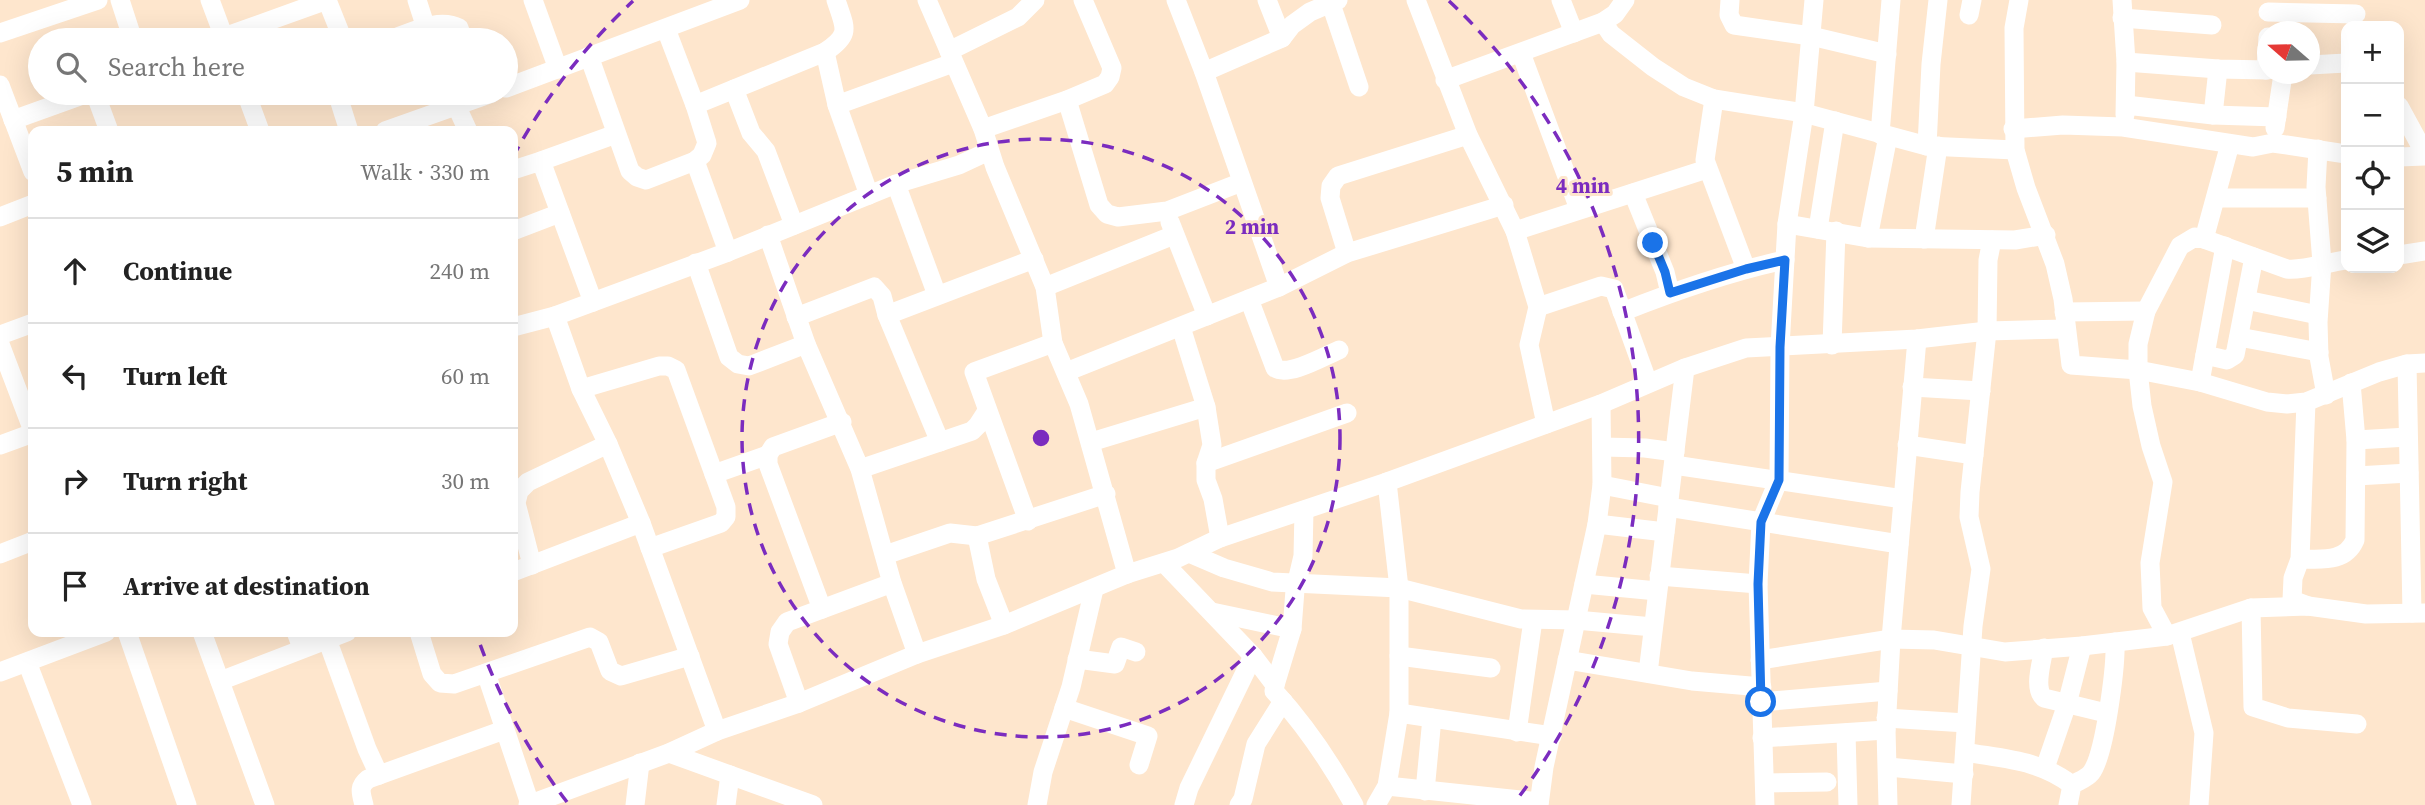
<!DOCTYPE html>
<meta charset="utf-8">
<style>
:root{--surface:#fff;--page:#f2f2f2;--text:#222;--muted:#767676;--line:#e0e0e0}
body{margin:0;font-family:"Source Serif 4",serif;background:var(--page);color:var(--text)}
.controls{position:absolute;right:21px;top:21px;display:grid;overflow:hidden;border-radius:14px;box-shadow:0 7px 28px #0002}
.controls button{width:63px;height:63px;display:grid;place-items:center;padding:0;border:0;border-bottom:2px solid var(--line);background:var(--surface);color:var(--text);font:35px sans-serif}
.compass{position:absolute;left:2257px;top:21px;width:63px;height:63px;border-radius:50%;background:var(--surface);box-shadow:0 7px 28px #0002;rotate:290deg}
.stop{position:absolute;width:21px;height:21px;margin:-16px;border:5px solid #1a73e8;border-radius:50%;background:#fff}
.stop.end{background:#1a73e8;border-color:#fff;box-shadow:0 2px 7px #0008}
.list{margin:0;padding:0;list-style:none}
h2{display:flex;justify-content:space-between;align-items:center;height:91px;margin:0;padding:0 28px;font-size:30px}
h2 small{font-size:23px;font-weight:400;color:var(--muted)}
.list li{display:grid;grid-template-columns:46px 1fr auto;gap:21px;align-items:center;box-sizing:border-box;height:105px;padding:0 28px;border-top:2px solid var(--line)}
.list b{display:block;font-size:26px;white-space:nowrap}
.list em{font-size:23px;font-style:normal;color:var(--muted)}
.icon{flex:none;width:38px;height:38px;fill:none;stroke:currentColor;stroke-width:2;stroke-linecap:round;stroke-linejoin:round}
.map{position:relative;flex:none;width:2425px;height:805px;overflow:hidden}
.search{position:absolute;background:var(--surface);box-shadow:0 7px 28px #0002;left:28px;top:28px;width:490px;height:77px;display:flex;align-items:center;gap:18px;box-sizing:border-box;padding:0 24px;border-radius:38px;color:var(--muted);font-size:26px}
.panel{position:absolute;background:var(--surface);box-shadow:0 7px 28px #0002;left:28px;top:126px;width:490px;height:511px;border-radius:14px}
.map>svg:first-child{display:block}
.lines{fill:none;stroke-linecap:round;stroke-linejoin:round}
.minor{stroke:#fff;stroke-width:19}
.route{stroke:#1a73e8;stroke-width:9}
.ring{fill:none;stroke:#7b2cbf;stroke-width:3.5;stroke-dasharray:12 9}
.centre{fill:#7b2cbf;stroke:#fee6cd;stroke-width:3.5}
.ring-label{font-size:21px;text-anchor:middle;font-weight:bold;fill:#7b2cbf;stroke:#fee6cd;stroke-width:6;stroke-linejoin:round;paint-order:stroke}
</style>
<div class="map">
<svg width="2425" height="805" viewBox="0 0 2425 805">
<rect width="100%" height="100%" fill="#fee6cd"/>
<g class="lines">
<!-- minor -->
<g class="minor">
<polyline points="120,0 133,40"/>
<polyline points="210,0 225,40"/>
<polyline points="327,0 343,40"/>
<polyline points="417,0 426,28"/>
<polyline points="533,0 558,69"/>
<polyline points="927,0 983,129 995,167 1045,287 1053,343 1079,404 1127,574"/>
<polyline points="1176,0 1204,72 1279,287"/>
<polyline points="1267,0 1282,38"/>
<polyline points="1416,0 1468,135 1515,231 1707,169"/>
<polyline points="1561,0 1574,33"/>
<polyline points="1730,0 1729,15 1734,25 1811,36 1887,54"/>
<polyline points="2019,0 2014,28 2015,150 2026,188 2055,264 2063,299 2071,365 2138,370 2200,382 2267,402 2287,404 2306,402 2379,372 2407,364 2425,363"/>
<polyline points="2122,0 2126,62 2125,115"/>
<polyline points="1331,4 1359,87"/>
<polyline points="2268,12 2356,14"/>
<polyline points="1969,15 1972,0"/>
<polyline points="2122,18 2212,25"/>
<polyline points="1603,22 1611,34 1653,67 1684,87 1714,99 1804,113 1927,146 2015,150"/>
<polyline points="0,33 98,0"/>
<polyline points="224,37 327,0"/>
<path d="M389,40C411,33 438,17 459,28L463,40"/>
<polyline points="949,51 1018,17 1035,0"/>
<polyline points="825,52 837,105 869,195"/>
<polyline points="1521,53 1579,209"/>
<polyline points="589,56 630,171 637,177 646,180 695,161 702,155 707,143 695,105 666,29"/>
<polyline points="2126,62 2218,69 2268,70"/>
<polyline points="2310,65 2346,63"/>
<polyline points="2266,70 2268,37"/>
<polyline points="1204,72 1282,38 1292,25 1310,12 1338,0"/>
<polyline points="1445,80 1603,22 1615,14 1625,0"/>
<polyline points="0,85 33,172"/>
<polyline points="506,88 740,0"/>
<polyline points="734,89 751,133 766,151 794,225"/>
<polyline points="95,93 109,131"/>
<polyline points="246,93 260,131"/>
<polyline points="337,93 349,131"/>
<polyline points="1714,99 1705,160 1746,269"/>
<polyline points="1067,100 1099,205 1107,214 1118,217 1167,211 1242,182"/>
<polyline points="456,105 468,131"/>
<path d="M695,105L825,52C852,34 845,28 836,0"/>
<polyline points="837,105 953,63"/>
<polyline points="2126,105 2213,115 2277,117"/>
<polyline points="2399,106 2425,154"/>
<polyline points="2213,115 2218,69"/>
<polyline points="13,120 88,93"/>
<polyline points="2275,128 2283,74"/>
<polyline points="983,129 1067,100 1105,84 1110,77 1112,68 1083,0"/>
<polyline points="2013,129 2063,125 2123,127 2253,147 2273,143 2346,154"/>
<polyline points="385,131 492,93"/>
<polyline points="1880,134 1891,0"/>
<path d="M2230,144L2204,239L2287,269C2302,271 2329,262 2346,260"/>
<polyline points="1927,146 1931,64 1938,0"/>
<polyline points="2318,149 2316,187 2322,263 2318,322 2319,357 2326,395"/>
<polyline points="2399,157 2425,156"/>
<polyline points="541,161 616,134"/>
<polyline points="695,161 728,252"/>
<polyline points="513,170 541,161 593,302"/>
<polyline points="896,184 937,295"/>
<polyline points="1633,193 1665,272 1670,293"/>
<polyline points="2217,198 2317,198"/>
<polyline points="0,217 33,204"/>
<polyline points="1170,222 1207,316"/>
<polyline points="1787,224 1868,238 2015,240 2046,235"/>
<polyline points="1818,229 1835,121"/>
<polyline points="513,231 560,213"/>
<polyline points="1515,231 1538,307 1529,345 1546,424"/>
<polyline points="768,235 806,344 860,469 892,583 917,654"/>
<polyline points="1868,238 1888,136"/>
<polyline points="1924,239 1938,146"/>
<polyline points="1347,253 1330,198 1331,186 1338,176 1468,135"/>
<polyline points="2399,255 2425,251"/>
<polyline points="696,263 729,357 738,364 749,366 806,344"/>
<polyline points="1045,287 1174,235"/>
<path d="M1249,299L1275,368C1289,377 1324,356 1339,350"/>
<polyline points="2246,300 2318,315"/>
<polyline points="1538,307 1601,286 1614,289 1648,383"/>
<path d="M1622,312C1675,291 1729,272 1785,260"/>
<polyline points="2064,312 2146,311"/>
<polyline points="887,315 1034,259"/>
<polyline points="555,316 728,252 896,184 959,165 989,151"/>
<polyline points="796,317 874,287 882,296 887,315 940,442"/>
<polyline points="513,327 555,316 581,389 608,444 641,523"/>
<polyline points="1181,327 1206,407 1212,445 1206,463 1206,480 1213,499 1220,538"/>
<polyline points="0,335 33,323"/>
<polyline points="2239,337 2319,352"/>
<polyline points="0,344 33,431"/>
<polyline points="1832,345 1836,231"/>
<polyline points="2205,355 2227,360 2235,355 2254,257"/>
<polyline points="2407,364 2412,613"/>
<polyline points="1066,372 1279,287 1347,253 1504,205"/>
<polyline points="2200,382 2225,246"/>
<polyline points="1912,387 1981,391"/>
<polyline points="581,389 659,366 668,366 676,370 726,507 726,517 721,523 650,548"/>
<polyline points="2306,402 2300,559 2293,578 2292,600 2308,606"/>
<polyline points="2356,440 2408,437"/>
<polyline points="1091,442 1206,407"/>
<polyline points="0,445 33,433"/>
<polyline points="1907,445 1974,455"/>
<polyline points="1602,447 1645,448 1675,452"/>
<polyline points="1206,463 1347,413"/>
<polyline points="1674,465 1903,499"/>
<polyline points="860,469 972,431 978,425 987,411"/>
<polyline points="714,474 768,455"/>
<polyline points="2356,476 2409,473"/>
<polyline points="1602,485 1669,498"/>
<polyline points="1668,507 1899,544"/>
<polyline points="1028,521 974,372 1053,343"/>
<polyline points="1597,524 1665,532"/>
<polyline points="977,536 986,579 1004,625"/>
<polyline points="1189,553 1224,568 1272,582 1399,588 1521,619 1576,620 1653,627"/>
<polyline points="0,554 33,541"/>
<polyline points="885,555 950,533 977,536 1106,494"/>
<path d="M2300,559C2322,559 2345,563 2355,540L2356,440L2351,383"/>
<path d="M1164,563L1253,656L1275,685L1274,691C1305,725 1332,765 1354,805"/>
<polyline points="532,565 516,503 519,491 528,482 608,444"/>
<polyline points="513,572 641,523 717,731"/>
<polyline points="1659,576 1758,584"/>
<polyline points="1584,584 1657,591"/>
<polyline points="2251,608 2253,707 2288,718 2357,724"/>
<polyline points="822,609 768,464 768,455 773,447 842,422"/>
<polyline points="1212,612 1292,629"/>
<polyline points="127,632 187,805"/>
<polyline points="202,632 265,805"/>
<polyline points="296,632 302,648"/>
<polyline points="419,632 432,674 440,683 454,684 590,637 599,642 610,671 621,676 690,656"/>
<polyline points="2180,633 2204,733 2199,805"/>
<polyline points="2167,636 2152,608 2150,563 2163,482 2151,446 2142,406 2138,370 2138,344 2146,311 2180,246 2195,237 2204,239"/>
<polyline points="327,639 367,749 379,775"/>
<path d="M2044,648C2042,662 2033,688 2044,698L2106,713"/>
<polyline points="1399,656 1491,668"/>
<polyline points="1077,659 1115,664 1121,647 1136,652"/>
<polyline points="1567,660 1692,681 1762,687"/>
<polyline points="1760,660 1891,639 1934,640 2005,652 2082,646 2167,636 2251,608 2308,606 2366,614 2425,613"/>
<polyline points="27,662 82,805"/>
<polyline points="0,672 106,632"/>
<polyline points="486,673 530,804"/>
<polyline points="1648,673 1685,368"/>
<polyline points="220,681 347,632"/>
<polyline points="1275,685 1292,629 1295,590 1303,556 1304,510"/>
<polyline points="1761,702 1888,691"/>
<polyline points="799,703 778,644 780,632 787,622 892,583"/>
<polyline points="1064,708 1148,736 1139,765"/>
<polyline points="1399,713 1552,736"/>
<polyline points="1886,718 1966,723"/>
<polyline points="1517,732 1533,620"/>
<polyline points="1846,733 1848,805"/>
<polyline points="1762,738 1886,730"/>
<path d="M1965,752C2004,759 2040,760 2072,785"/>
<polyline points="669,753 813,805"/>
<polyline points="1888,767 1964,774"/>
<polyline points="2045,768 2067,704 2082,646"/>
<polyline points="1765,783 1827,782"/>
<polyline points="1387,786 1539,802"/>
<polyline points="1425,791 1432,718"/>
<path d="M364,805C361,793 358,787 368,779L504,730"/>
<polyline points="528,805 669,753 717,731 799,703 917,654 1004,625 1127,574 1178,558 1220,538 1387,482 1601,404 1685,368 1746,348 1917,339 1987,331 2065,329"/>
<polyline points="635,805 640,763"/>
<polyline points="726,805 730,775"/>
<polyline points="1037,805 1043,772 1071,687 1094,589"/>
<polyline points="1184,805 1189,788 1253,656"/>
<polyline points="1239,805 1243,799 1256,744 1283,701"/>
<polyline points="1376,805 1387,786 1399,713 1399,588 1387,482"/>
<polyline points="1539,805 1544,767 1597,524 1602,485 1601,404"/>
<polyline points="1765,805 1758,584 1761,522 1779,479 1780,347 1787,224 1804,113 1814,0"/>
<polyline points="1888,805 1886,730 1891,639 1917,339"/>
<polyline points="1961,805 1973,626 1981,569 1969,517 1970,492 1987,331 1988,260 1992,240"/>
<path d="M2068,805L2072,785C2078,781 2086,779 2091,773C2105,755 2116,666 2115,642"/>
</g>
</g>
<g class="lines">
<!-- route -->
<polyline class="route" points="1653,243 1665,272 1670,293 1746,269 1785,260 1780,347 1779,480 1761,522 1758,584 1761,702"/>
</g>
<!-- distance rings -->
<g class="ring">
<circle cx="1041" cy="438" r="299"/>
<path d="M567 802A598 598 0 0 1 476 633M513 157A598 598 0 0 1 633 1M1449 1A598 598 0 0 1 1515 802"/>
</g>
<circle cx="1041" cy="438" r="10" class="centre"/>
<g class="ring-label">
<text x="1583" y="193">4 min</text>
<text x="1252" y="234">2 min</text>
</g>
</svg>
<div class="controls">
<button>+</button>
<button>−</button>
<button><svg class="icon" aria-label="locate" viewBox="0 0 24 24"><circle cx="12" cy="12" r="6"/><path d="M12 2v4M12 18v4M2 12h4M18 12h4"/></svg></button>
<button><svg class="icon" aria-label="layers" viewBox="0 0 24 24"><path d="M12 4l9 5-9 5-9-5zM3 14l9 5 9-5"/></svg></button>
</div>
<svg class="compass" viewBox="-18 -18 36 36"><path d="M0-13l5 13h-10z" fill="#e53935"/><path d="M0 13l5-13h-10z" fill="#767676"/></svg>
<div class="stop" style="left:1761px;top:702px"></div>
<div class="stop end" style="left:1653px;top:243px"></div>
<div class="search"><svg class="icon" aria-label="search" viewBox="0 0 24 24"><circle cx="10" cy="10" r="6"/><path d="M15 15l6 6"/></svg>Search here</div>
<section class="panel">
<h2>5 min<small>Walk · 330 m</small></h2>
<ul class="list">
<li><svg class="icon" aria-label="ahead" viewBox="0 0 24 24"><path d="M12 20V5M6 11l6-6 6 6"/></svg><div><b>Continue</b></div><em>240 m</em></li>
<li><svg class="icon" aria-label="left" viewBox="0 0 24 24"><path d="M17 20v-9H6M10 6l-5 5 5 5"/></svg><div><b>Turn left</b></div><em>60 m</em></li>
<li><svg class="icon" aria-label="right" viewBox="0 0 24 24"><path d="M7 20v-9h11M14 6l5 5-5 5"/></svg><div><b>Turn right</b></div><em>30 m</em></li>
<li><svg class="icon" aria-label="arrive" viewBox="0 0 24 24"><path d="M6 21V4h12l-3 4 3 4H6"/></svg><div><b>Arrive at destination</b></div></li>
</ul>
</section>
</div>
